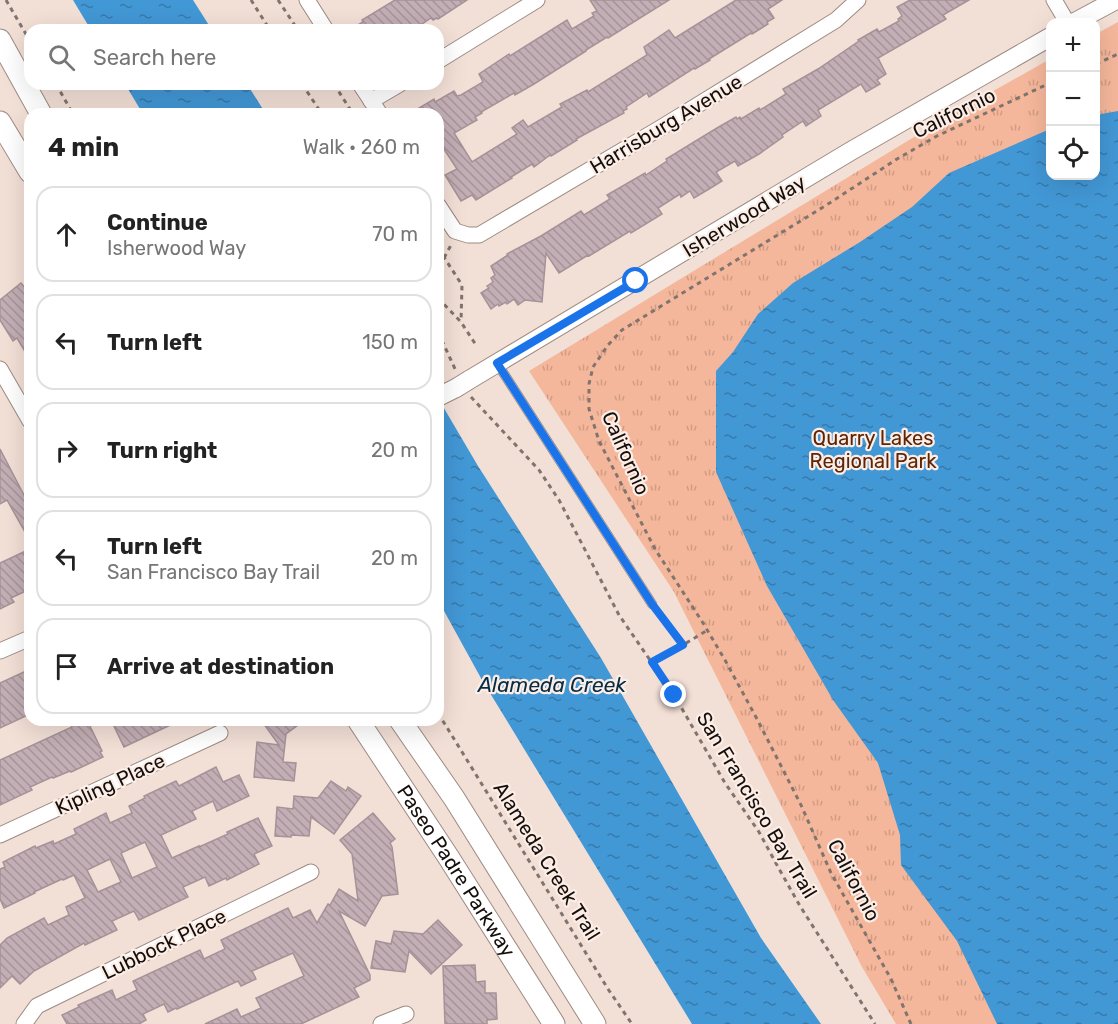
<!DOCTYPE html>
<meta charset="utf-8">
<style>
:root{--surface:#fff;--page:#f6f6f6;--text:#222;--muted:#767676;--line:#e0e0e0}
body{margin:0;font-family:Rubik,sans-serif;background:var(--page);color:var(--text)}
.controls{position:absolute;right:18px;top:18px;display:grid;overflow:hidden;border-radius:12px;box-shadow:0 6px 24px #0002}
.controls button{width:54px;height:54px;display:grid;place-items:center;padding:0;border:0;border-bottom:2px solid var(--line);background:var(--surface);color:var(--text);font:30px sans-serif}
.stop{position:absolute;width:18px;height:18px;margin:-14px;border:4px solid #1a73e8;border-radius:50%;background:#fff}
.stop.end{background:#1a73e8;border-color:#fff;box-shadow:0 2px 6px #0008}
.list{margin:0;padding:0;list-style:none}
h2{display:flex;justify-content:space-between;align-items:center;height:78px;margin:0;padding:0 24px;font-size:26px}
h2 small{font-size:20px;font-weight:400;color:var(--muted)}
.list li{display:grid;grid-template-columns:39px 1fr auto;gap:18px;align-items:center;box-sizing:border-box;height:96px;margin:0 12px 12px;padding:0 12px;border:2px solid var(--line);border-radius:18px}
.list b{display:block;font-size:22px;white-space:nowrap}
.list p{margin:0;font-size:20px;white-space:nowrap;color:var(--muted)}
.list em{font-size:20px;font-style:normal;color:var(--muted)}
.icon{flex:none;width:33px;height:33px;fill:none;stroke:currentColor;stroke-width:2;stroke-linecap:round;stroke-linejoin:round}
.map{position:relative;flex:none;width:1118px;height:1024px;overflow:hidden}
.search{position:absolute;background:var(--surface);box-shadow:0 6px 24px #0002;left:24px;top:24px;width:420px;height:66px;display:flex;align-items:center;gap:15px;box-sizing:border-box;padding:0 21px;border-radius:18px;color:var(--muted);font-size:22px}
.panel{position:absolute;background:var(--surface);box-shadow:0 6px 24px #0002;left:24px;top:108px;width:420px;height:618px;border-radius:18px}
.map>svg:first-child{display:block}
.grass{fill:url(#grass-tufts)}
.water{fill:url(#water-ripples)}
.building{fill:url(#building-back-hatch);stroke:#a59298;stroke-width:1.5;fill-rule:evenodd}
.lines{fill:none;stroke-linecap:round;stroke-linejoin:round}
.service-casing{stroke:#9c8b83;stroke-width:10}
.minor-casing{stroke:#9c8b83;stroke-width:17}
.tertiary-casing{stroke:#9c8b83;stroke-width:20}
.secondary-casing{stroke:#9c8b83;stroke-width:23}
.path{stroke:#80746e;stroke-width:3;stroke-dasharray:4.5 4.5;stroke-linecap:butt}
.service{stroke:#fff;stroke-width:8}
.minor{stroke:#fff;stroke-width:15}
.tertiary{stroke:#fff;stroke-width:18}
.secondary{stroke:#fff;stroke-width:21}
.tertiary-bridge-casing{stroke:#9c8b83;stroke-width:20;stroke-linecap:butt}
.tertiary-bridge{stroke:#fff;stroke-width:18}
.route{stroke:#1a73e8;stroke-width:8}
.labels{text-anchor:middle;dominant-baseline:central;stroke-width:4.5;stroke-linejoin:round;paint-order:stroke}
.street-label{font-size:20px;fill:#150f0c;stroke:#fcede6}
.park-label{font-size:20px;fill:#5d2505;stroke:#fcede6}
.water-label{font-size:21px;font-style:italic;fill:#072c45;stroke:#fcede6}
</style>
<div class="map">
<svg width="1118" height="1024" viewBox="0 0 1118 1024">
<defs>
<pattern id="grass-tufts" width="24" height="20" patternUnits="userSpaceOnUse" patternTransform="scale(1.5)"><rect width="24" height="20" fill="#f5b79b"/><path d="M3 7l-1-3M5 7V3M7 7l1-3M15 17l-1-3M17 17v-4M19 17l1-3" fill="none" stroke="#d19c84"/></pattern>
<pattern id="water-ripples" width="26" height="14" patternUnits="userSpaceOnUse" patternTransform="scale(1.5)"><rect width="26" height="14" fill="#4297d5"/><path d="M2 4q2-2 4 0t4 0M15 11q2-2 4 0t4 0" fill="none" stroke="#367aab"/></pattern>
<pattern id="building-back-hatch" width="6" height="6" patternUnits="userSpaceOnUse" patternTransform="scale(1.5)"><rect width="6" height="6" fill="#c2aeb4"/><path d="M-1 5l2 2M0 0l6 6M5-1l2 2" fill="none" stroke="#a6949a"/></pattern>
</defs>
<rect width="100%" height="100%" fill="#f2dfd6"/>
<!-- grass -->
<polygon class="grass" points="1118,22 1118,1024 896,1024 862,967 674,592 529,371 942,120 1050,59 1050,176 1096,176 1096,34"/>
<!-- water -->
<g class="water">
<polygon points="73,0 193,0 212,30 91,30"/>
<polygon points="125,84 247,84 266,114 143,114"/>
<polygon points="1118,111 1118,1024 997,1024 957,941 901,865 900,835 878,763 833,700 767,586 716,472 716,371 733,352 758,314 793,283 860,242 912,207 949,173 1050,129 1050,176 1096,176 1096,115"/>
<polygon points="438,398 478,466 601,658 761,938 821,1024 692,1024 482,680 438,600"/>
</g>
<!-- building -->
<g class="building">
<polygon points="395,0 467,0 438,19 437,18 433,20 431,18 413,30 349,30 363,22 362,20"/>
<polygon points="590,0 669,0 608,38 607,37 586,50 586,51 534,84 515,95 514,93 481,112 482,113 475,117 477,120 454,133 472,162 517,134 512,128 523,120 528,127 562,107 560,104 587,90 588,92 647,55 644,47 669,30 675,38 736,0 782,0 768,9 774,18 767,22 768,24 752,34 751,33 709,59 710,60 695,69 694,68 649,97 647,93 626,107 627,109 623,111 624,113 576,139 577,140 551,156 550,155 534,167 532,164 511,177 512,178 476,200 472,195 461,201 445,175 457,169 438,140 438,114 409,114 434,99 435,102 454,91 457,96 461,95 483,82 479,74 509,54 510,56 567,20 572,29 594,16 592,13 597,11"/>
<polygon points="910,0 969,0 943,15 946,19 878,58 886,74 877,80 880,84 866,92 861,84 818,110 821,116 806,126 803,121 782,135 783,137 759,154 738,166 735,161 716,172 722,181 709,189 694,198 690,191 681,197 680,194 658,208 662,214 631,233 630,231 589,256 588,255 559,273 546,253 542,302 525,300 518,305 514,299 507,304 506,302 499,306 498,304 491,309 481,293 489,288 487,286 493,282 491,278 495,275 491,266 508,255 507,254 541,236 581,211 584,215 610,199 607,195 645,173 646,175 667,161 666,159 717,128 736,117 737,119 740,117 741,119 759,108 760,110 786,94 783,89 818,69 859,41 858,40 877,29 879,32 899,21 898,19 902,16 897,7"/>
<polygon points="21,283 30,294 30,360 17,338 13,341 0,320 0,300"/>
<polygon points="0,449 25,497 30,494 30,541 7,500 0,504"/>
<polygon points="30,549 30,589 11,598 14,602 0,609 0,563"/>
<polygon points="26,671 30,680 30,714 0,728 0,683"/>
<polygon points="81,720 87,720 102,751 100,752 103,757 71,772 70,771 53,778 52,777 30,787 32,790 0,805 0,760 72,727 71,725"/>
<polygon points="111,720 181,720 124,747"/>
<polygon points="261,720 305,720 286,734 283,762 296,763 294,781 254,777 257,742 279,745"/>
<path d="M216,767L223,782L239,775L249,796L217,811L213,801L192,811L196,819L161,835L172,858L199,846V847L228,834L227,832L258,818L272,846L254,854L259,864L227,880L226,878L209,886L205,877L183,887L188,897L139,920L134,911L112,921L117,930L85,945L84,943L34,971L20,984L12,976L0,988V945L7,938L44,918L48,925L69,915L66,907L85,898L74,875L63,880L62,879L34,892L35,893L4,908L0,899V869L5,867L3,862L35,846L36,848L53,841L54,844L76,834L74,829L106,813L110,823L132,813L129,806L145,798L144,796L176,781L179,786ZM145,842L157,867L132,878L121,853ZM110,859L121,882L98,892L87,870Z"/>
<polygon points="331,781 346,791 348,787 361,796 334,834 311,817 309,836 291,835 291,837 275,836 277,807 293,809 294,796 318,798"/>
<polygon points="373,813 395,839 390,843 392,847 398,894 382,896 365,926 339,911 370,975 370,980 354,988 359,997 301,1024 205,1024 237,1009 241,1017 261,1008 256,998 304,976 293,953 252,971 256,979 241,986 238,981 177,1009 176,1008 168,1012 164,1004 143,1014 146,1020 139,1024 67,1024 62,1015 79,1007 78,1005 112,990 116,1000 137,990 133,981 200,950 204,959 225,949 221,940 288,908 293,918 310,910 317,923 328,904 330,905 339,889 358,901 352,854 340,840"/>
<polygon points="438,920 462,945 431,974 409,951 405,972 371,968 376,941 391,944 394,931 423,934"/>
<polygon points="475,965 476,982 485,981 485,993 496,993 497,1019 487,1020 487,1024 445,1024 443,966"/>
</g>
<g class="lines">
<defs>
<polyline id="service" points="497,363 652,604"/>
<g id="minor">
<polyline points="307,0 326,30"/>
<polyline points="1054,0 1067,22"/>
<polyline points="438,61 537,0"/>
<polyline points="360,84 380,114"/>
<polyline points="371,101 400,84"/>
<polyline points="438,205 455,231 468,235 479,235 662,127 836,20 858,0"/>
<polyline points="0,369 30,421"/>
<polyline points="0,651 30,638"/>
<polyline points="0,835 220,733"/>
<polyline points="24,1024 37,1006 311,872"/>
<polyline points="381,1024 406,1014"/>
</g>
<g id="tertiary">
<polyline points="1075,22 1116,0"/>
<polyline points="469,380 851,151 1050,37"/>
<polyline points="438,397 456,388"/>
</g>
<g id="secondary">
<polyline points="0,40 41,114"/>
<polyline points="0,122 30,172"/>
<path id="s1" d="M358,720L449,858L554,1024"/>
<polyline points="400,720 454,798 595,1024"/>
</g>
</defs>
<!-- service casing -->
<use href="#service" class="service-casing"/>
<!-- minor casing -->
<use href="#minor" class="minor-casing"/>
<!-- tertiary casing -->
<use href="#tertiary" class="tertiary-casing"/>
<!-- secondary casing -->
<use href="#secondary" class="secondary-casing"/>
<!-- path -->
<g class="path">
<polyline points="6,0 30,41"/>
<polyline points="251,0 270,30"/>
<polyline points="278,0 298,30"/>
<polyline points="1096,64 1118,54"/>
<polyline points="56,84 73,114"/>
<polyline points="302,84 322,114"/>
<polyline points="334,84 353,114"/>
<polyline points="438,248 462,285 461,322"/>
<polyline points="444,258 451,245"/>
<polyline points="438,298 461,322 474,342 477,346"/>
<polyline points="438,332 456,371"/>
<polyline points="471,397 539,470 559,500 619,615 674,695 725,783 759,832 778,867 800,906 875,1024"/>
<polyline points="658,612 683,645 706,631"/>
<polyline points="652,662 683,645"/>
<polyline points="438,713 608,989 632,1024"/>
<polyline points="911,1024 891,979 831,873 801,805 757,719 725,660 703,623 655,549 599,441 589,409 589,384 593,367 608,345 622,330 825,206 897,159 937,136 1050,83"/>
</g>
<!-- service -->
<use href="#service" class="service"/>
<!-- minor -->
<use href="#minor" class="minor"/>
<!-- tertiary -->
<use href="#tertiary" class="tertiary"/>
<!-- secondary -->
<use href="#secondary" class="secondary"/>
<defs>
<polyline id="tertiary-bridge" points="456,388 469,380"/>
</defs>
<!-- tertiary-bridge casing -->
<use href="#tertiary-bridge" class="tertiary-bridge-casing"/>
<!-- tertiary-bridge -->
<use href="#tertiary-bridge" class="tertiary-bridge"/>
</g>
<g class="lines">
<!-- route -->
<polyline class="route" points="636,281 497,363 652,604 683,645 652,662 674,695"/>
</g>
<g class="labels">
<!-- street labels -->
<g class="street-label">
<text transform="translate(954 113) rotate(-26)">Californio</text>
<text transform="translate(666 124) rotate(-31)">Harrisburg Avenue</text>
<text transform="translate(744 216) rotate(-31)">Isherwood Way</text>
<text transform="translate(626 453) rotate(66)">Californio</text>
<text transform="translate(110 784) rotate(-25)">Kipling Place</text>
<text transform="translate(757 805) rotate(59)">San Francisco Bay Trail</text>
<text transform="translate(547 861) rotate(58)">Alameda Creek Trail</text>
<text stroke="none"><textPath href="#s1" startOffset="180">Paseo Padre Parkway</textPath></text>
<text transform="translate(854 880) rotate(62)">Californio</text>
<text transform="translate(164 944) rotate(-26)">Lubbock Place</text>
</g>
<!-- park labels -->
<g class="park-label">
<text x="873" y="438">Quarry Lakes<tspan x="873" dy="23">Regional Park</tspan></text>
</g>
<!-- water labels -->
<g class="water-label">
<text x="552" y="684">Alameda Creek</text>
</g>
</g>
</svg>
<div class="controls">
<button>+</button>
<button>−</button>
<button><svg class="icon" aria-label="locate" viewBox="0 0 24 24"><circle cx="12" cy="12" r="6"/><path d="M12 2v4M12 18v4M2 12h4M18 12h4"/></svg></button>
</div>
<div class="stop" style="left:636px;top:281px"></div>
<div class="stop end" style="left:674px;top:695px"></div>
<div class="search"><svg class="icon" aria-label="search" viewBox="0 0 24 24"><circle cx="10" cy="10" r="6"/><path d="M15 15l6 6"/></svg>Search here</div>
<section class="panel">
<h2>4 min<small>Walk · 260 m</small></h2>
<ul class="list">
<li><svg class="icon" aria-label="ahead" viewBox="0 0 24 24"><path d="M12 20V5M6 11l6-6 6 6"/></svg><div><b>Continue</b><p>Isherwood Way</p></div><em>70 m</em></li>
<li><svg class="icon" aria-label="left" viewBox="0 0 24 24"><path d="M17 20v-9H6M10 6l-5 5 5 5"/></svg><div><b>Turn left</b></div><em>150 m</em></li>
<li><svg class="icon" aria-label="right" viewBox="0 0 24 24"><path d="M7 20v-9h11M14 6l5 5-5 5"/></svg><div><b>Turn right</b></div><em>20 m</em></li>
<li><svg class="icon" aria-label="left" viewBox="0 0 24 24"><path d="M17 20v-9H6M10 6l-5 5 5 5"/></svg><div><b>Turn left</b><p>San Francisco Bay Trail</p></div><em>20 m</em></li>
<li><svg class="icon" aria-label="arrive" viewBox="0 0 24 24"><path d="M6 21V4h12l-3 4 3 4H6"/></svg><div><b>Arrive at destination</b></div></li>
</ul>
</section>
</div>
